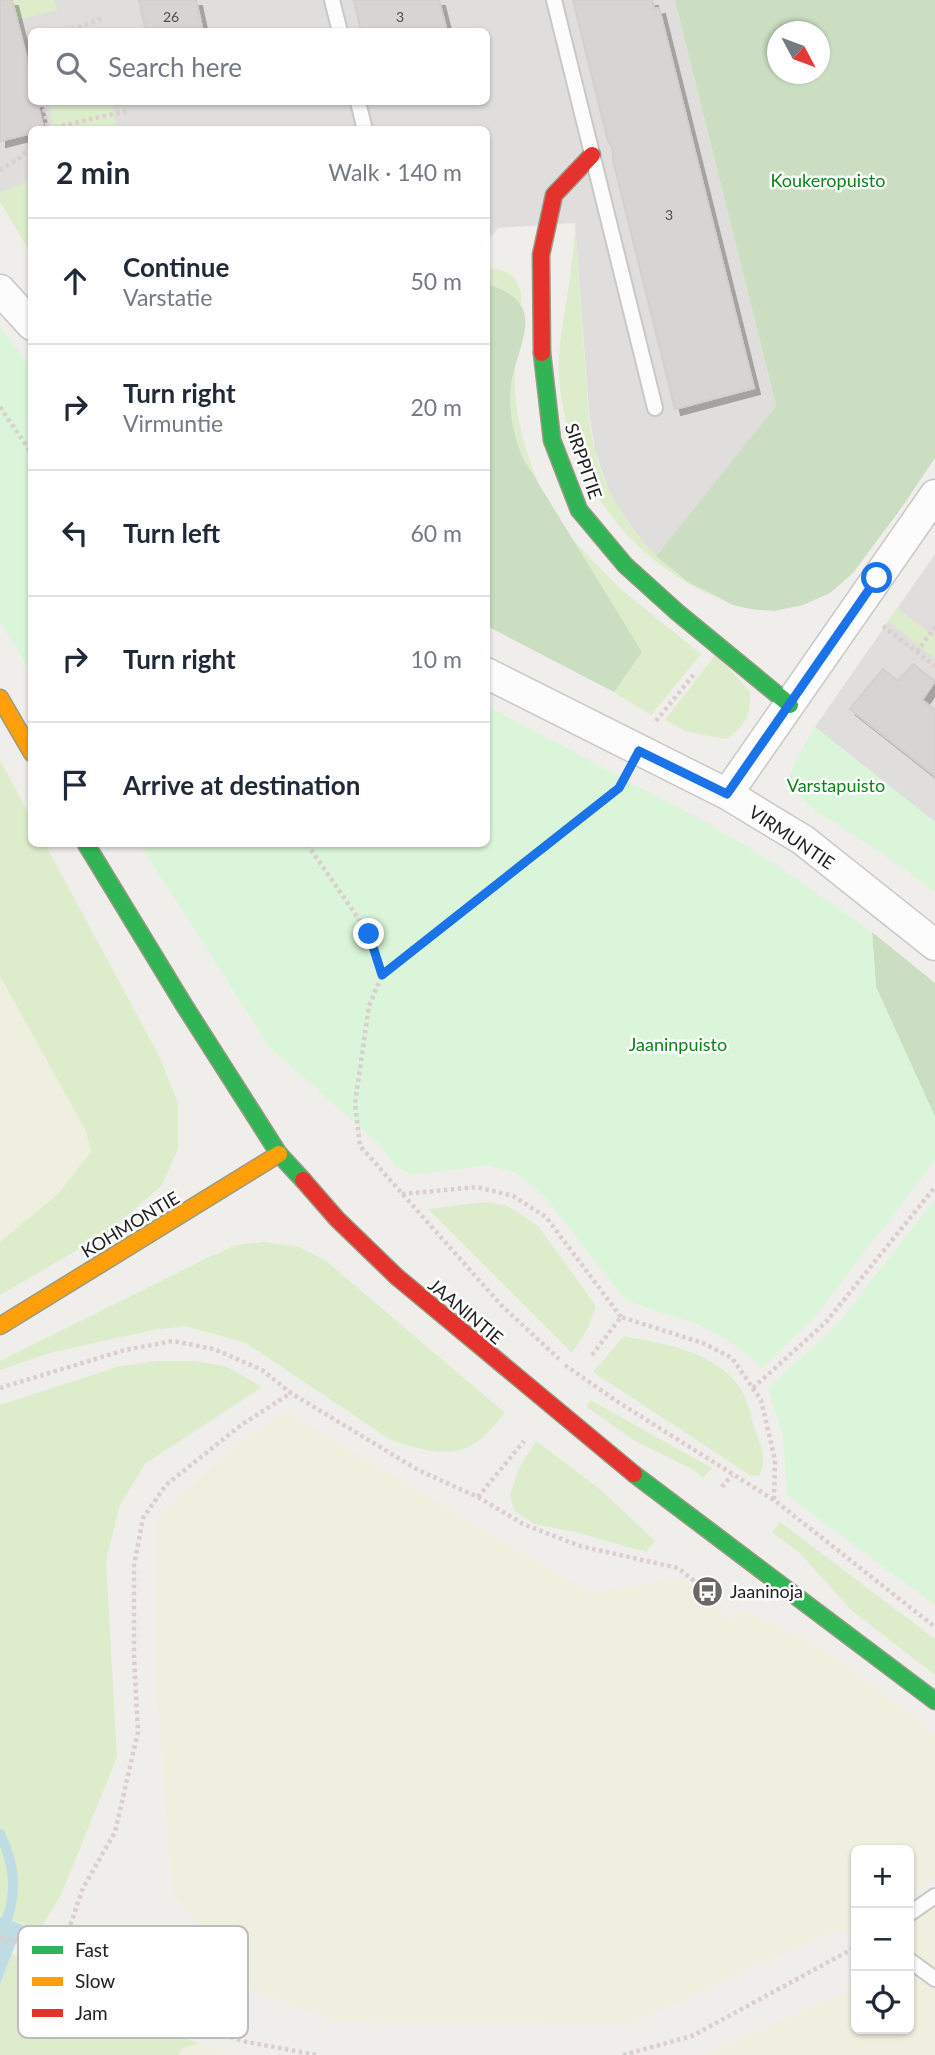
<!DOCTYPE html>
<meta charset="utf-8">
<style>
:root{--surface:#fff;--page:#f6f6f7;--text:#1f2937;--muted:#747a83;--line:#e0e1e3}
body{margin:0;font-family:Lato,sans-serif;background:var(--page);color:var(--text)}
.controls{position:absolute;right:21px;bottom:21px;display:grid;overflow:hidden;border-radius:10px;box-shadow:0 2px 5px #0004}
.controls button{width:63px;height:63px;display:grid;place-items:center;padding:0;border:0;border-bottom:2px solid var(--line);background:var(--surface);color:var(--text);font:35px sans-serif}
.compass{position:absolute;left:767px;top:21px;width:63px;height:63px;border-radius:50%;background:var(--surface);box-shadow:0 2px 5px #0004;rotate:131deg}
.stop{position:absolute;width:21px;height:21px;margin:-16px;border:5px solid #1a73e8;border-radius:50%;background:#fff}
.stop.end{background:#1a73e8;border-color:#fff;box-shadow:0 2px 7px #0008}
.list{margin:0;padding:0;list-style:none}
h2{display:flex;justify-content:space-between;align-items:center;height:91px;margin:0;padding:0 28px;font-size:30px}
h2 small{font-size:23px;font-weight:400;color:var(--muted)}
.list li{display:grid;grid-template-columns:46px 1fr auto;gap:21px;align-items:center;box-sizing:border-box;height:126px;padding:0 28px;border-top:2px solid var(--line)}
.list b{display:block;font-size:26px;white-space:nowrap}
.list p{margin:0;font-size:23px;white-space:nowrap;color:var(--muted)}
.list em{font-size:23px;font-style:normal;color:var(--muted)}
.icon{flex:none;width:38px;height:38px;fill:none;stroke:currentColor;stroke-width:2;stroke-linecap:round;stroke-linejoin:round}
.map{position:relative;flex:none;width:935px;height:2055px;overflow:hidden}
.search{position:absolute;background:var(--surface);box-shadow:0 2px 5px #0004;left:28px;top:28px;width:462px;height:77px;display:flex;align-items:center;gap:18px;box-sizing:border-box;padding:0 24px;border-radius:10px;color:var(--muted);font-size:26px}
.panel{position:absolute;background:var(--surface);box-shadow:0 2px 5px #0004;left:28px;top:126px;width:462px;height:721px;border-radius:10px}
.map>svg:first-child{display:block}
.residential{fill:#dfdedc;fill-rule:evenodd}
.farmland{fill:#efefdf}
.grass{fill:#ddeccb}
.forest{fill:#cbdec1;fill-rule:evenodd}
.park{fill:#daf5da}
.water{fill:#bfdbe3}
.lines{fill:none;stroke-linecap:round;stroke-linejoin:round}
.stream{stroke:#bfdbe3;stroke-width:10}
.building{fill:#d7d4d2;stroke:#d3d0cc;stroke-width:2;filter:url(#shadow)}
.lane-casing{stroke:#c9c8c7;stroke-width:18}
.street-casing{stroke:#c9c8c7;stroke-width:33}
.fast-casing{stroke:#999a82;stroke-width:19}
.slow-casing{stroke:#999a82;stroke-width:19}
.jam-casing{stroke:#999a82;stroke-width:19}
.path{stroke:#dccecd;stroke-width:4.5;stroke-dasharray:3.5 3.5;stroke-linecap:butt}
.lane{stroke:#fdfcfc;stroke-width:14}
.street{stroke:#fdfcfc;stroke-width:30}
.fast{stroke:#30b455;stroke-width:16}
.slow{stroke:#ff9f0a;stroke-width:16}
.jam{stroke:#e5322d;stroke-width:16}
.route{stroke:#1a73e8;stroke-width:9}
.labels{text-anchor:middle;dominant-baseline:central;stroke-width:5;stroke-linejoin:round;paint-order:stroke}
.number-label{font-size:14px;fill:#4f4e4e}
.park-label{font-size:18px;fill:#0c8416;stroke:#fff}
.street-label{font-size:18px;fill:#222;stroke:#fff}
.poi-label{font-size:18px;fill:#222;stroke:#fff;text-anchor:start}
.key{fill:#fff;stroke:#bdbdbd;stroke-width:2}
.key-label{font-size:19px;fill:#222}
</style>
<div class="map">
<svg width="935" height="2055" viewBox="0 0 935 2055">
<defs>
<filter id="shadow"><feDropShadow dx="6" dy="6" stdDeviation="0" flood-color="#0004"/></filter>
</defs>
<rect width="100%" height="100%" fill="#f0eeeb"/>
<!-- residential -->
<g class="residential">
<path d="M0,0H675L776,407L656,556L642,541L618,507L609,490L595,451L589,412L575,223L498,228L487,242L486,130H32L31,246L0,193ZM32,32H486V102H32Z"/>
<polygon points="935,554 935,822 815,727"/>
</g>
<!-- farmland -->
<g class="farmland">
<polygon points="0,976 86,1131 91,1152 57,1195 0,1242"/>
<polygon points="284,1411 590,1593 680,1579 732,1621 741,1609 825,1650 935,1734 935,1877 909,1898 909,1850 856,1850 856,1926 816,1938 629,2024 335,2020 254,1990 172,1892 156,1682 157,1519 219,1460"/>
<polygon points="935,1908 935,2055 706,2055 844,1993 856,1992 856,2029 909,2029 909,1927"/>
<polygon points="199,2044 234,2055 178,2055 183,2048"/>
</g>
<!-- grass -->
<g class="grass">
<polygon points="12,0 54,0 57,10 17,20"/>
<polygon points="49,102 111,102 118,129 53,129"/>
<polygon points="31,179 31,253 0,202 0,193"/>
<path d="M575,223C578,266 581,308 584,351C587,385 587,420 595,452C614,520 661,572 724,601C633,563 572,487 560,388C555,351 566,312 570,276C573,258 574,240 575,223Z"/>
<path d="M487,268C509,268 524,281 521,305L512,296L487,283Z"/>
<path d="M515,364C512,408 524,450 541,490C517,451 502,410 515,364Z"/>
<polygon points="571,538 618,587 701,654 651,715 614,692 642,652"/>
<polygon points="897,608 935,637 935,658 888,621"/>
<path d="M716,654L750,692C752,714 744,727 726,739L686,731L665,720Z"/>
<polygon points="0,760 31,818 32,844 45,844 159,1056 178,1103 178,1149 162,1185 107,1233 0,1295 0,1242 57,1195 91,1152 86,1131 0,976"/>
<polygon points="485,1202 508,1206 539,1227 596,1306 587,1330 572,1353 428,1209"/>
<path d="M264,1242L299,1247L326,1261L505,1413C496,1422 486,1437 474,1444C448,1460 415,1448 389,1439L246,1343L185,1326L153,1330L53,1352L0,1370V1361L203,1260L236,1245Z"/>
<path d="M624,1336C664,1344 716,1351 740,1388C748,1399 751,1417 755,1430C761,1445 768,1461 759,1476L750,1475L593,1372Z"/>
<polygon points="157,1361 192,1361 225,1366 262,1387 145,1464 120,1505 106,1561 117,1757 61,1895 40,1929 0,1917 0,1405 120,1366"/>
<polygon points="590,1400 712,1468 703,1478 694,1470 635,1441 587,1407"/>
<polygon points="536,1441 601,1490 655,1541 646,1552 579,1533 534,1524 515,1511 510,1495 519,1468"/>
<polygon points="780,1522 935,1639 935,1675 851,1610 800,1553 772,1532"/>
<polygon points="12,1954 39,1963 117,2006 199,2044 183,2048 178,2055 0,2055 0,1984"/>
</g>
<!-- forest -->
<g class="forest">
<path d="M675,0H935V458L902,507L853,573L830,593L803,605L774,611L750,609L733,605L688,582L656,556L776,406ZM778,32H820V74H778Z"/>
<path d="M487,283C499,289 515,294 522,307C533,328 513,362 511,386C508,412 514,436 524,460L642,652L614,692L487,626Z"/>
<polygon points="872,932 935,983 935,1117 876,987"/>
</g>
<!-- park -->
<g class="park">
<polygon points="0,327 31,367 31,671 0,622"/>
<path d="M487,706L709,824L778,866L872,932L876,987L935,1117V1160L816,1315L763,1368C743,1351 724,1335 700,1325C675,1315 648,1311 624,1298L546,1198L517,1173L488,1165L412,1175L397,1167L379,1144L270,1048L140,844H486Z"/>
<polygon points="815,727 935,822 935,892 883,854 813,809 794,791 790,776 796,760"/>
<polygon points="935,1199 935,1605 787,1495 783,1435 768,1388 838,1324"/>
</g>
<!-- water -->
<polygon class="water" points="0,1917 23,1925 0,1984"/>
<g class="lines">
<!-- stream -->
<path class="stream" d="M0,1834C18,1871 17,1900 0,1937"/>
</g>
<!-- building -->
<g class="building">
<polygon points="0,0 12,0 32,79 32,102 37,102 44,130 32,130 32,133 0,141"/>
<polygon points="139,0 196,0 203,32 146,32"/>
<polygon points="354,0 439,0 447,32 361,32"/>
<polygon points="573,0 652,0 654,9 659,8 754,388 675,409 613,160 613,149 608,141"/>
<polygon points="913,664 935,681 922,700 935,710 935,776 850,709 883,669 898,681"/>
</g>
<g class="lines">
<defs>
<g id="lane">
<polyline points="332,0 340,32"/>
<polyline points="554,0 655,408"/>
<polyline points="358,102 365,130"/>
<polyline points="909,1914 935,1896"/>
<polyline points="909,1960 935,1979"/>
</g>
<g id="street">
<polyline points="0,290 32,325"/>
<polyline points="486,673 727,794 803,840 935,945"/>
<polyline points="727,794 935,495"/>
</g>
<g id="fast">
<polyline points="542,353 552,440 579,510 625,565 677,612 790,705"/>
<polyline points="86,844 184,1005 279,1154 303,1180"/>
<polyline points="634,1474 935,1701"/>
</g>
<g id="slow">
<polyline points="0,698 32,753"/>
<polyline points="0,1326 279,1154"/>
</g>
<g id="jam">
<polyline points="542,353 541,255 554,195 592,155"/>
<polyline points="303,1180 337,1219 397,1277 634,1474"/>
</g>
</defs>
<!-- lane casing -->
<use href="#lane" class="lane-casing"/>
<!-- street casing -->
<use href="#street" class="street-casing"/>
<!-- fast casing -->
<use href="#fast" class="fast-casing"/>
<!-- slow casing -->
<use href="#slow" class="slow-casing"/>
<!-- jam casing -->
<use href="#jam" class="jam-casing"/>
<!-- path -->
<g class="path">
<polyline points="65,32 103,18"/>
<polyline points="43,102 48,130"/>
<polyline points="48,129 126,111"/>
<polyline points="0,170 19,158 32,146"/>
<polyline points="0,407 32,454"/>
<polyline points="883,626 935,666"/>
<polyline points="917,652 935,627"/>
<polyline points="656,721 695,673"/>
<polyline points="307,844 369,934 382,975 369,1006 355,1103 360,1146 501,1305 559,1359"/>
<polyline points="382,975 619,788 623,780"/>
<polyline points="402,1194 477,1187 513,1196 546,1217 621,1317"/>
<polyline points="592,1355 621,1317 703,1343 732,1358 761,1400 775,1460 774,1500"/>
<polyline points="565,1365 618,1402 774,1500 935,1627"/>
<polyline points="0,1388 125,1350 173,1341 214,1349 262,1370 291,1393 418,1470 478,1497 523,1524 580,1546 678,1568 707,1591"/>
<polyline points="753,1388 826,1322 935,1187"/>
<polyline points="722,1487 732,1475"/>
<polyline points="478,1497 524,1441"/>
<polyline points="0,1937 38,1948 123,1995 216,2033 247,2042 317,2055"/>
<polyline points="59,1958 83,1888 115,1832 138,1732 134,1656 134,1566 143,1518 166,1485 241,1425 291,1393"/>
<polyline points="623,2055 692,2036 856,1947"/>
</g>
<!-- lane -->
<use href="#lane" class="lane"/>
<!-- street -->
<use href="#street" class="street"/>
<!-- fast -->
<use href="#fast" class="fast"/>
<!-- slow -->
<use href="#slow" class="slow"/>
<!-- jam -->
<use href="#jam" class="jam"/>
</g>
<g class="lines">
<!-- route -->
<polyline class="route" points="369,934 382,975 619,788 639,751 727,794 877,578"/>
</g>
<!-- icons -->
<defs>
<symbol id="bus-disc" viewBox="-11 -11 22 22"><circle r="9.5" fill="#6a6968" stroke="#fff"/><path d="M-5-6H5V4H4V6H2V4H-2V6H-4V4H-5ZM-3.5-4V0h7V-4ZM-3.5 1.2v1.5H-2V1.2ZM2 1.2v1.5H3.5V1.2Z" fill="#fff"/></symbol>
</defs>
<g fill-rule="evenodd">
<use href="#bus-disc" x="690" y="1574" width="35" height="35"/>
</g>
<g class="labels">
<!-- number labels -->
<g class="number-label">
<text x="171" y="16">26</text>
<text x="400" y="16">3</text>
<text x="669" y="214">3</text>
</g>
<!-- park labels -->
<g class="park-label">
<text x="828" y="180">Koukeropuisto</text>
<text x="836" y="785">Varstapuisto</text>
<text x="678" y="1044">Jaaninpuisto</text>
</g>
<!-- street labels -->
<g class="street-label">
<text transform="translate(584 461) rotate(71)">SIRPPITIE</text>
<text transform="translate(792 837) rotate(34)">VIRMUNTIE</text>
<text transform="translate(130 1224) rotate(-31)">KOHMONTIE</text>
<text transform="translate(466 1311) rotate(40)">JAANINTIE</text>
</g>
<!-- poi labels -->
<g class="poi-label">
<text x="730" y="1591">Jaaninoja</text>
</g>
</g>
<!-- legend -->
<rect x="18" y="1926" width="230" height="112" rx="10" class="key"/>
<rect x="32" y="1946" width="31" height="8" fill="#30b455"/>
<rect x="32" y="1977" width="31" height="9" fill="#ff9f0a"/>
<rect x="32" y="2009" width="31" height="8" fill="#e5322d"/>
<g class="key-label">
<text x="75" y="1957">Fast</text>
<text x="75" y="1988">Slow</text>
<text x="75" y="2020">Jam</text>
</g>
</svg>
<div class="controls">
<button>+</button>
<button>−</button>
<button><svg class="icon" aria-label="locate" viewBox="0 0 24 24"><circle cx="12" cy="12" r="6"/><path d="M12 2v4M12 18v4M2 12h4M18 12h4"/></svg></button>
</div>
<svg class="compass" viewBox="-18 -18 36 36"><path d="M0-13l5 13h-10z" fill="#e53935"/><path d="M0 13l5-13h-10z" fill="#747a83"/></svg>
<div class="stop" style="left:877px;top:578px"></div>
<div class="stop end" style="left:369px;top:934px"></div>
<div class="search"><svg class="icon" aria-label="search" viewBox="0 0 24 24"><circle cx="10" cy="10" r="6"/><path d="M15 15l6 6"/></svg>Search here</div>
<section class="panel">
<h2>2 min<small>Walk · 140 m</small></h2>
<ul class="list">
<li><svg class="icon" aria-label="ahead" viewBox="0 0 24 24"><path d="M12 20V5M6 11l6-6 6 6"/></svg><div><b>Continue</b><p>Varstatie</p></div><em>50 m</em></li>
<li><svg class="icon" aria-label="right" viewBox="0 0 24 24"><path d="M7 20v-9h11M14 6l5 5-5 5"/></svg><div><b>Turn right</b><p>Virmuntie</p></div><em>20 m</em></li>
<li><svg class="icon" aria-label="left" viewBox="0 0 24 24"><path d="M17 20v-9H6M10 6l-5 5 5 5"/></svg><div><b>Turn left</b></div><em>60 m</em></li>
<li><svg class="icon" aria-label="right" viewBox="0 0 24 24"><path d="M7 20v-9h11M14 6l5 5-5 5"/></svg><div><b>Turn right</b></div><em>10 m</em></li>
<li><svg class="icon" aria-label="arrive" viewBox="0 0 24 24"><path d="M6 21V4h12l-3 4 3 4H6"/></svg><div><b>Arrive at destination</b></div></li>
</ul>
</section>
</div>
